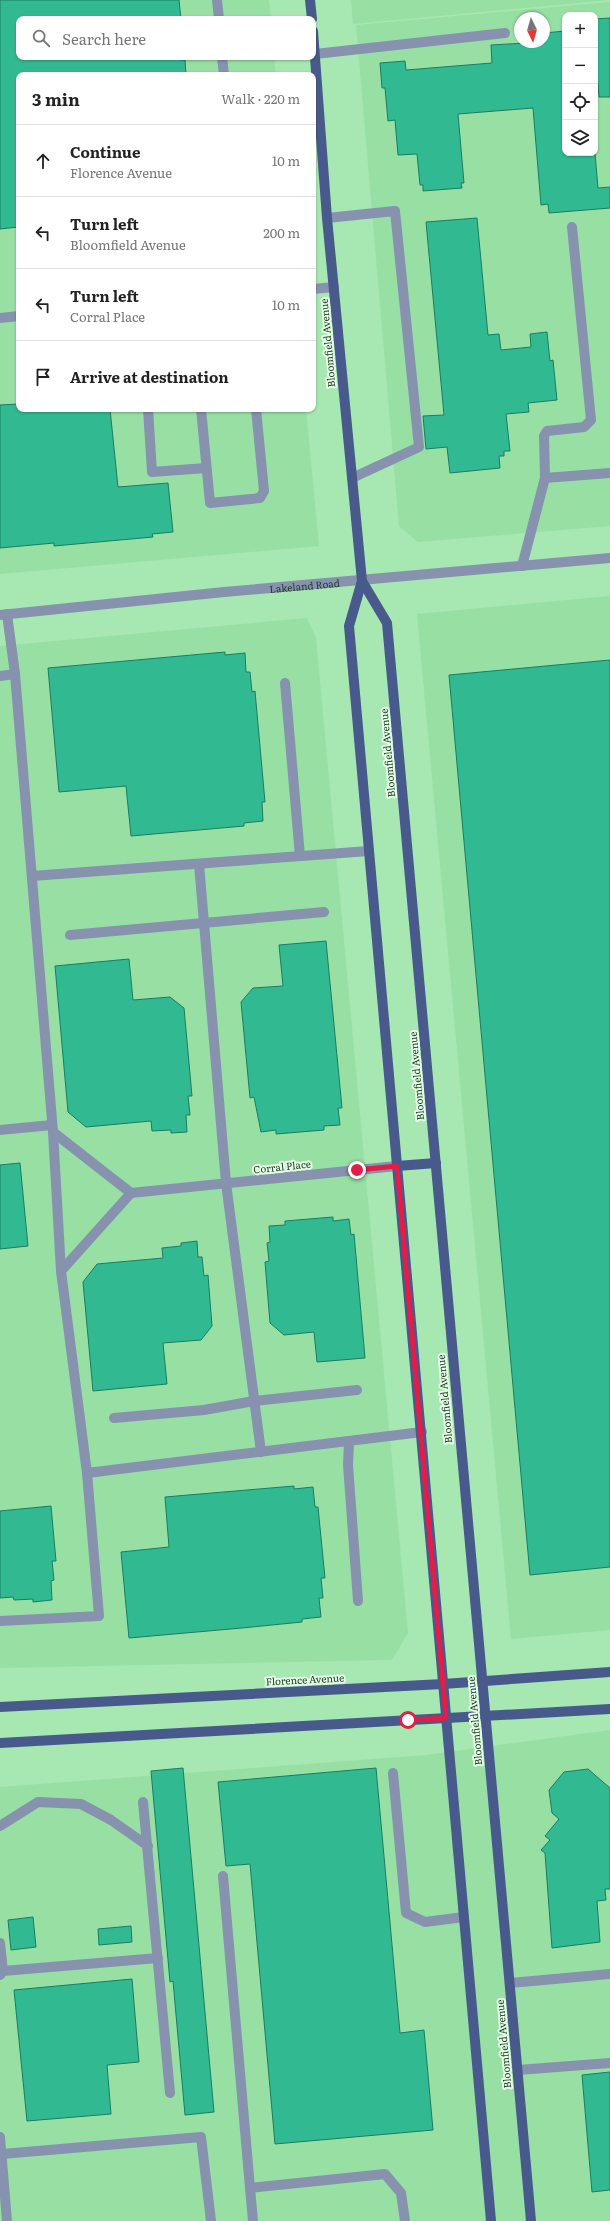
<!DOCTYPE html>
<meta charset="utf-8">
<style>
:root{--surface:#fff;--page:#f2f2f2;--text:#222;--muted:#767676;--line:#e0e0e0}
body{margin:0;font-family:Literata,serif;background:var(--page);color:var(--text)}
.controls{position:absolute;right:12px;top:12px;display:grid;overflow:hidden;border-radius:8px;box-shadow:0 1px 3px #0004}
.controls button{width:36px;height:36px;display:grid;place-items:center;padding:0;border:0;border-bottom:1px solid var(--line);background:var(--surface);color:var(--text);font:20px sans-serif}
.compass{position:absolute;left:514px;top:12px;width:36px;height:36px;border-radius:50%;background:var(--surface);box-shadow:0 1px 3px #0004;rotate:175deg}
.stop{position:absolute;width:12px;height:12px;margin:-9px;border:3px solid #e11d48;border-radius:50%;background:#fff}
.stop.end{background:#e11d48;border-color:#fff;box-shadow:0 1px 4px #0008}
.list{margin:0;padding:0;list-style:none}
h2{display:flex;justify-content:space-between;align-items:center;height:52px;margin:0;padding:0 16px;font-size:17px}
h2 small{font-size:13px;font-weight:400;color:var(--muted)}
.list li{display:grid;grid-template-columns:26px 1fr auto;gap:12px;align-items:center;box-sizing:border-box;height:72px;padding:0 16px;border-top:1px solid var(--line)}
.list b{display:block;font-size:15px;white-space:nowrap}
.list p{margin:0;font-size:13px;white-space:nowrap;color:var(--muted)}
.list em{font-size:13px;font-style:normal;color:var(--muted)}
.icon{flex:none;width:22px;height:22px;fill:none;stroke:currentColor;stroke-width:2;stroke-linecap:round;stroke-linejoin:round}
.map{position:relative;flex:none;width:610px;height:2221px;overflow:hidden}
.search{position:absolute;background:var(--surface);box-shadow:0 1px 3px #0004;left:16px;top:16px;width:300px;height:44px;display:flex;align-items:center;gap:10px;box-sizing:border-box;padding:0 14px;border-radius:8px;color:var(--muted);font-size:15px}
.panel{position:absolute;background:var(--surface);box-shadow:0 1px 3px #0004;left:16px;top:72px;width:300px;height:340px;border-radius:8px}
.map>svg:first-child{display:block}
.built{fill:#98dfa4;fill-rule:evenodd}
.building{fill:#31ba92;stroke:#197d61}
.lines{fill:none;stroke-linecap:round;stroke-linejoin:round}
.minor{stroke:#8792af;stroke-width:10}
.major{stroke:#485a8c;stroke-width:10}
.route{stroke:#e11d48;stroke-width:5}
.labels{text-anchor:middle;dominant-baseline:central;stroke-width:4;stroke-linejoin:round;paint-order:stroke}
.street-label{font-size:10px;fill:#233d27;stroke:#e4fde7}
</style>
<div class="map">
<svg width="610" height="2221" viewBox="0 0 610 2221">
<rect width="100%" height="100%" fill="#a7e7b1"/>
<!-- built -->
<g class="built">
<polygon points="0,0 269,0 271,19 19,19 19,57 274,57 276,75 19,75 19,409 306,409 319,546 0,574"/>
<polygon points="351,0 610,0 353,24"/>
<path d="M610,2V526L418,542L399,526L356,25ZM565,15H595V153H565ZM520,18H544V42H520Z"/>
<polygon points="610,596 610,1630 511,1639 417,614"/>
<polygon points="307,618 316,638 408,1633 392,1660 0,1668 0,646"/>
<polygon points="610,1730 610,2221 0,2221 0,1787 426,1755"/>
</g>
<!-- building -->
<g class="building">
<polygon points="0,0 179,0 181,19 19,19 19,57 181,57 181,60 185,60 186,75 19,75 19,227 0,229"/>
<polygon points="610,18 610,97 599,97 595,49 595,19"/>
<polygon points="565,31 565,153 595,153 598,188 610,187 610,208 549,213 548,204 541,205 533,108 458,114 464,183 461,183 462,188 423,191 423,185 420,185 417,154 398,155 395,120 388,121 385,88 382,88 380,63 405,61 406,70 492,63 491,45 544,42 544,33"/>
<polygon points="477,218 488,335 499,334 501,350 531,347 530,334 547,332 550,361 553,360 557,400 528,403 529,412 506,414 510,451 504,451 504,456 499,456 500,468 450,473 447,447 426,449 423,416 444,415 426,222"/>
<polygon points="19,404 19,409 110,409 118,487 168,483 173,532 152,534 153,537 54,546 54,543 0,548 0,405"/>
<polygon points="225,652 225,655 245,653 246,672 250,672 252,692 255,691 265,802 262,802 263,821 244,823 244,826 131,836 126,786 59,792 48,668"/>
<polygon points="610,660 610,1567 530,1575 449,675"/>
<polygon points="326,941 342,1108 338,1108 340,1125 324,1126 324,1130 276,1134 276,1130 261,1132 254,1097 250,1098 241,1002 253,988 283,986 279,945"/>
<polygon points="129,959 133,1000 170,997 184,1008 192,1096 188,1096 190,1115 186,1115 187,1132 171,1133 171,1130 152,1131 151,1121 86,1127 68,1112 55,966"/>
<polygon points="20,1163 28,1246 0,1249 0,1165"/>
<polygon points="333,1217 333,1221 349,1219 351,1235 354,1234 365,1358 317,1362 314,1332 284,1335 270,1323 265,1262 269,1261 267,1243 270,1242 269,1226 285,1225 285,1221"/>
<polygon points="197,1241 198,1257 202,1257 204,1276 208,1275 212,1326 201,1340 163,1343 167,1384 93,1391 83,1282 97,1264 163,1258 162,1248 181,1246 181,1243"/>
<polygon points="294,1486 294,1489 313,1487 315,1507 318,1507 325,1578 321,1578 323,1598 319,1598 321,1617 302,1619 302,1622 242,1628 129,1638 121,1552 169,1547 165,1497"/>
<polygon points="51,1506 56,1561 52,1561 54,1580 51,1581 52,1600 33,1602 33,1599 14,1600 13,1597 0,1598 0,1511"/>
<polygon points="183,1768 214,2112 185,2115 173,1981 170,1982 151,1771"/>
<polygon points="376,1768 400,2033 424,2030 433,2130 275,2144 250,1864 226,1866 218,1782"/>
<polygon points="588,1769 610,1788 610,1889 605,1889 606,1900 597,1901 600,1942 552,1948 545,1853 541,1850 550,1840 545,1836 559,1819 552,1813 549,1790 564,1772"/>
<polygon points="33,1917 36,1947 11,1950 8,1920"/>
<polygon points="131,1926 132,1942 99,1945 98,1929"/>
<polygon points="132,1979 139,2062 107,2065 111,2114 27,2121 14,1990"/>
<polygon points="610,2072 610,2190 592,2192 582,2075"/>
</g>
<g class="lines">
<!-- minor -->
<g class="minor">
<polyline points="217,0 219,19"/>
<polyline points="315,54 505,33"/>
<polyline points="222,57 224,75"/>
<polyline points="327,218 395,211 419,447 352,478"/>
<polyline points="313,289 334,287"/>
<polyline points="0,318 19,316"/>
<polyline points="148,409 152,472 206,468"/>
<polyline points="201,409 210,503 260,498 264,491 256,409"/>
<polyline points="545,478 610,473"/>
<polyline points="522,566 545,478 544,436 547,431 584,427 591,420 572,227"/>
<path id="s1" d="M0,615L224,592L610,558"/>
<polyline points="15,674 53,1132 131,1193"/>
<polyline points="0,676 15,674 7,614"/>
<polyline points="285,683 300,856"/>
<polyline points="199,864 226,1183 261,1452"/>
<polyline points="32,876 369,851"/>
<polyline points="70,935 324,912"/>
<polyline points="0,1130 52,1125"/>
<polyline points="53,1132 61,1271"/>
<polyline points="131,1193 397,1166"/>
<polyline points="114,1418 204,1410 254,1401 357,1390"/>
<polyline points="349,1441 348,1465 358,1601"/>
<polyline points="87,1473 61,1271 131,1193"/>
<polyline points="0,1621 99,1616 87,1473 422,1432"/>
<polyline points="393,1773 406,1913 425,1922 464,1917"/>
<polyline points="143,1802 170,2093"/>
<polyline points="0,1826 38,1802 81,1804 111,1820 148,1846"/>
<polyline points="223,1876 250,2188"/>
<polyline points="0,1943 3,1971 0,1975"/>
<polyline points="3,1971 158,1958"/>
<polyline points="510,1983 610,1974"/>
<polyline points="518,2070 610,2063"/>
<polyline points="0,2137 7,2221"/>
<polyline points="2,2154 201,2137 211,2221"/>
<polyline points="253,2221 250,2188 385,2174 401,2193 405,2221"/>
</g>
<!-- major -->
<g class="major">
<polyline points="310,0 312,19"/>
<polyline points="313,31 327,218 362,581 349,626 491,2221"/>
<polyline points="362,581 387,623 531,2221"/>
<polyline points="397,1166 436,1163"/>
<polyline points="0,1707 443,1684 610,1672"/>
<polyline points="0,1743 610,1709"/>
</g>
</g>
<g class="lines">
<!-- route -->
<polyline class="route" points="357,1170 397,1166 446,1718 408,1720"/>
</g>
<g class="labels">
<!-- street labels -->
<g class="street-label">
<text transform="translate(327 343) rotate(-95)">Bloomfield Avenue</text>
<text stroke="none"><textPath href="#s1" startOffset="306">Lakeland Road</textPath></text>
<text transform="translate(387 753) rotate(-95)">Bloomfield Avenue</text>
<text transform="translate(416 1076) rotate(-95)">Bloomfield Avenue</text>
<text transform="translate(282 1166) rotate(-6)">Corral Place</text>
<text transform="translate(444 1399) rotate(-95)">Bloomfield Avenue</text>
<text transform="translate(305 1679) rotate(-3)">Florence Avenue</text>
<text transform="translate(474 1721) rotate(-95)">Bloomfield Avenue</text>
<text transform="translate(503 2044) rotate(-95)">Bloomfield Avenue</text>
</g>
</g>
</svg>
<div class="controls">
<button>+</button>
<button>−</button>
<button><svg class="icon" aria-label="locate" viewBox="0 0 24 24"><circle cx="12" cy="12" r="6"/><path d="M12 2v4M12 18v4M2 12h4M18 12h4"/></svg></button>
<button><svg class="icon" aria-label="layers" viewBox="0 0 24 24"><path d="M12 4l9 5-9 5-9-5zM3 14l9 5 9-5"/></svg></button>
</div>
<svg class="compass" viewBox="-18 -18 36 36"><path d="M0-13l5 13h-10z" fill="#e53935"/><path d="M0 13l5-13h-10z" fill="#767676"/></svg>
<div class="stop" style="left:408px;top:1720px"></div>
<div class="stop end" style="left:357px;top:1170px"></div>
<div class="search"><svg class="icon" aria-label="search" viewBox="0 0 24 24"><circle cx="10" cy="10" r="6"/><path d="M15 15l6 6"/></svg>Search here</div>
<section class="panel">
<h2>3 min<small>Walk · 220 m</small></h2>
<ul class="list">
<li><svg class="icon" aria-label="ahead" viewBox="0 0 24 24"><path d="M12 20V5M6 11l6-6 6 6"/></svg><div><b>Continue</b><p>Florence Avenue</p></div><em>10 m</em></li>
<li><svg class="icon" aria-label="left" viewBox="0 0 24 24"><path d="M17 20v-9H6M10 6l-5 5 5 5"/></svg><div><b>Turn left</b><p>Bloomfield Avenue</p></div><em>200 m</em></li>
<li><svg class="icon" aria-label="left" viewBox="0 0 24 24"><path d="M17 20v-9H6M10 6l-5 5 5 5"/></svg><div><b>Turn left</b><p>Corral Place</p></div><em>10 m</em></li>
<li><svg class="icon" aria-label="arrive" viewBox="0 0 24 24"><path d="M6 21V4h12l-3 4 3 4H6"/></svg><div><b>Arrive at destination</b></div></li>
</ul>
</section>
</div>
